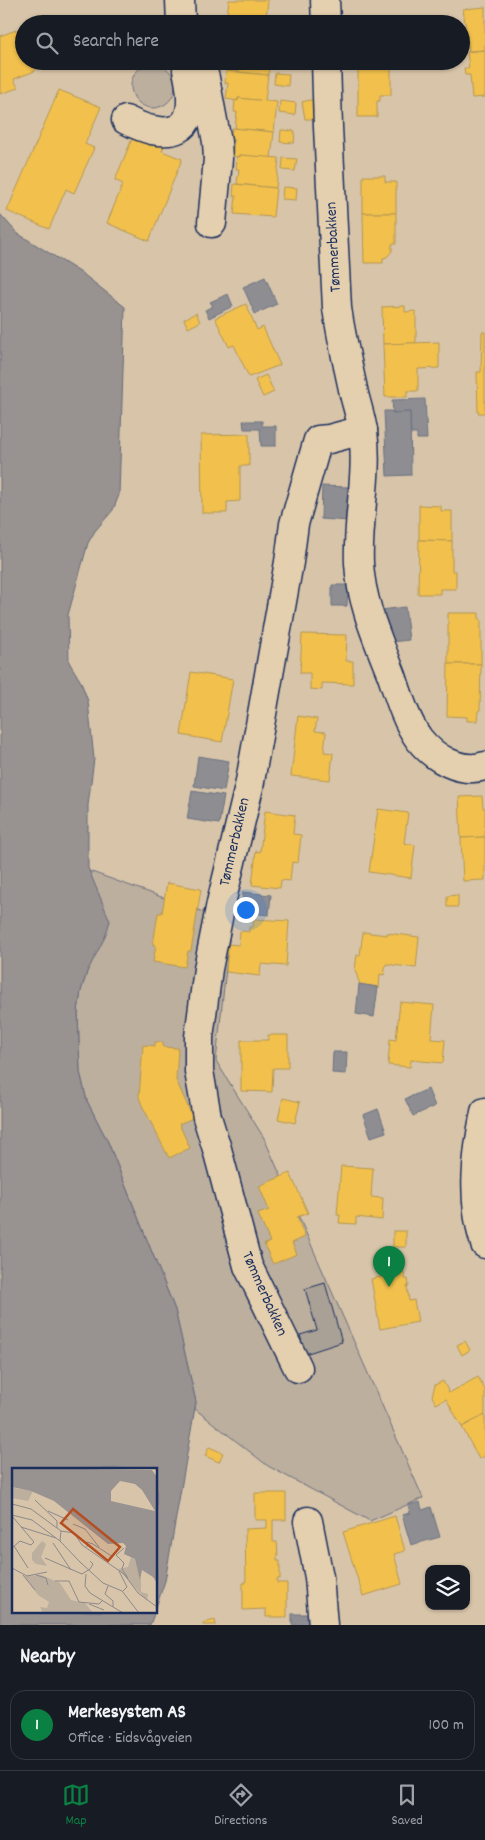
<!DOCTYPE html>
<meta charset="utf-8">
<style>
:root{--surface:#171b24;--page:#242831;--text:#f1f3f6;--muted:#9ea1a6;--line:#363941;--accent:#0b8043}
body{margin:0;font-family:Dekko,sans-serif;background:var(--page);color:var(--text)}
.controls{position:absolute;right:15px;bottom:15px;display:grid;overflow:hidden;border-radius:10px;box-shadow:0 1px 4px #0004}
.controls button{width:45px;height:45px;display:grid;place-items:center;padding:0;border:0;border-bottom:1px solid var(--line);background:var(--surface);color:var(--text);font:25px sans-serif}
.you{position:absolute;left:245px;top:909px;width:18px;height:18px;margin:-12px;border:4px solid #fff;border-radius:50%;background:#1a73e8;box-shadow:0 0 0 8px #1a73e833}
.badge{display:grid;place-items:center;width:32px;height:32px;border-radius:50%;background:var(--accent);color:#fff;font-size:16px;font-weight:700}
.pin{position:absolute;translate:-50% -41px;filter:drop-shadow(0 1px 2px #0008)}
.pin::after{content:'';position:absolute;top:26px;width:18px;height:15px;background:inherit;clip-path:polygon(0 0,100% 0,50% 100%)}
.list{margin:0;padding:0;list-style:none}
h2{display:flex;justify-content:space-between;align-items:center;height:65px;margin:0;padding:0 20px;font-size:21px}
h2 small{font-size:16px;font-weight:400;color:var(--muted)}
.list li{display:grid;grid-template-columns:32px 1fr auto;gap:15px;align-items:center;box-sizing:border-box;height:70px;margin:0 10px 10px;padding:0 10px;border:1px solid var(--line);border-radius:15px}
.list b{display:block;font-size:19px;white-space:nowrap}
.list p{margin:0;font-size:16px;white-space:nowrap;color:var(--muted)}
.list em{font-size:16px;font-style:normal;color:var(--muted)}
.icon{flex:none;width:28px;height:28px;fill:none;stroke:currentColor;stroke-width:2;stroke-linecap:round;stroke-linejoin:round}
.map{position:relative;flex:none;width:485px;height:1625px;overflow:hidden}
.search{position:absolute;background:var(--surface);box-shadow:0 1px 4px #0004;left:15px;right:15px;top:15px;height:55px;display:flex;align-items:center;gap:12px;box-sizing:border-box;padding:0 18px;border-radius:28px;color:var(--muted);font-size:19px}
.sheet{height:145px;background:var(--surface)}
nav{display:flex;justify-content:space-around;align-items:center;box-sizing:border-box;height:70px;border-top:1px solid var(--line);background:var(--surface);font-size:14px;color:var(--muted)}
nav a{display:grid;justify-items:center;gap:2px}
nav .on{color:var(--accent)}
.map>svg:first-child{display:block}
.green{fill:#bcaf9e;stroke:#6c6f7e}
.water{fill:#989290;stroke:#666a7c}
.homes{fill:#f2c14e;stroke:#b29553}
.industry{fill:#8d8d92;stroke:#6b7182}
.building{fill:#a9a096;stroke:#1b2f5e}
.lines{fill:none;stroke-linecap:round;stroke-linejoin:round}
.minor-casing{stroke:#1b2f5e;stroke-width:31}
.primary-casing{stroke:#1b2f5e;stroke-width:31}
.minor{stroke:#e4cfae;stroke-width:28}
.primary{stroke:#e4cfae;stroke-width:28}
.labels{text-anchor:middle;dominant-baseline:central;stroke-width:5;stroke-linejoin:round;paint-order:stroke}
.street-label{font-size:16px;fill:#1b2f5e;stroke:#e4cfae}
.inset-road{fill:none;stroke:#8c898b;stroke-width:1}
.view{fill:#b54e20;fill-opacity:0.15;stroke:#b54e20;stroke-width:2.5}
.inset-edge{fill:none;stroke:#1b2f5e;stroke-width:2.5}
</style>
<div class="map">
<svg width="485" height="1625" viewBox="0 0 485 1625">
<rect width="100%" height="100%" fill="#d8c5a9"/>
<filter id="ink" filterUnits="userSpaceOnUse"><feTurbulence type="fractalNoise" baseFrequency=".02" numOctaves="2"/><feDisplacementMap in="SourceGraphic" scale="10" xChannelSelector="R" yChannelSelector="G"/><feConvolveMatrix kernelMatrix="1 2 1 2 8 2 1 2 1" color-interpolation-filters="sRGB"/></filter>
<g filter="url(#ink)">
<!-- green -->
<g class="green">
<circle cx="153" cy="86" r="22"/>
<polygon points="89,871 231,922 216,1061 264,1138 423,1498 370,1521 268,1466 195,1409 196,1402 175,1310 108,1142 87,1101 80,1072 78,1011 81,991 87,972"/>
</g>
<!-- water -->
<polygon class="water" points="0,214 17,233 83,274 125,307 119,495 113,510 95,531 88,543 68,615 69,662 81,682 88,701 94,759 88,805 88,868 110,921 105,937 87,972 81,991 78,1011 80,1072 87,1101 108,1142 175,1310 196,1402 165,1581 156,1607 156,1469 14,1469 14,1611 155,1611 150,1625 0,1625"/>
<!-- homes -->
<g class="homes">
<polygon points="229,0 268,0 266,19 227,15"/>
<polygon points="485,7 485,50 469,51 463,9"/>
<polygon points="224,14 266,19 265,24 223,24"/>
<polygon points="54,17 56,24 34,24"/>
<polygon points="273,17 287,18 287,24 273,24"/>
<polygon points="24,27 24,61 51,61 37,66 35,71 14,79 18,88 0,94 0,36"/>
<polygon points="485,50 485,97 472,98 470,75 465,75 464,68 469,68 467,52"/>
<polygon points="230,61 270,61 268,75 229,71"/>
<polygon points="358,61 391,61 391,64 358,63"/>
<polygon points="358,63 391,64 391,95 380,95 380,101 377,101 377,117 358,117"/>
<polygon points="226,71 268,75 265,101 238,98 238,101 226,99 228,83 225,83"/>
<polygon points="275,73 289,74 288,86 274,84"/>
<polygon points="59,90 101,107 85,144 94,148 74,193 66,189 49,229 7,211"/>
<polygon points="238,98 277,102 274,132 235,128 237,112 234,112 235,100 238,101"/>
<polygon points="314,99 315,119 305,119 302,102"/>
<polygon points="280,101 296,103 295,115 279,113"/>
<polygon points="232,128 274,132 271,158 240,155 240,157 232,156 234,140 231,140"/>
<polygon points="281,130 295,131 294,143 280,142"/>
<polygon points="134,134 164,146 162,151 182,159 149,241 107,223 123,184 115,180"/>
<polygon points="240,155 279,158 276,188 237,184 239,169 236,169 237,156 240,157"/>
<polygon points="283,158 297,159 295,171 282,170"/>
<polygon points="363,176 385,176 385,182 396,182 396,213 363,213"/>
<polygon points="234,184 276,188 273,217 234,214 236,196 233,196"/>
<polygon points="283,187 297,188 296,200 282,199"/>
<polygon points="363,213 396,213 396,244 392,244 392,251 387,257 383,258 383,263 364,263"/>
<polygon points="246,304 257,330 263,327 280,365 249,377 234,345 229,347 215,318"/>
<polygon points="405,306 405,312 416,311 416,343 383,344 382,307"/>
<polygon points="196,313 200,322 188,328 184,319"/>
<polygon points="482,332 485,332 485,413 478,413 477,372 481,372"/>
<polygon points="439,342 439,368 418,369 418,391 407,391 407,397 385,397 383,344"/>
<polygon points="266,375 274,392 263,397 255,380"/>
<polygon points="249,434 249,466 240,466 240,501 227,502 227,513 202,513 201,435"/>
<polygon points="419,505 441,506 441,511 452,511 452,541 419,540"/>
<polygon points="419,540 452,541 452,571 456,571 456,589 440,589 440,594 418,594"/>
<polygon points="448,613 479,613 479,619 481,619 481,664 448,664"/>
<polygon points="302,634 347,635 346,661 353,661 353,684 322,683 322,690 310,689 310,673 300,673"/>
<polygon points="448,664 481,664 480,710 478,711 477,721 467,721 467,717 447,716"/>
<polygon points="191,672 233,679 222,742 181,735"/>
<polygon points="298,716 317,719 315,731 326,732 324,752 333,753 330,780 291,776"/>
<polygon points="482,796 483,808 485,808 485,837 461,838 459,797"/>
<polygon points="378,809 408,813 404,843 415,845 411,878 369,872"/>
<polygon points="265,811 295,815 293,834 301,835 298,863 292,862 290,881 281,880 280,888 252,885 256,851 260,852"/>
<polygon points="485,837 485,880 463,881 461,838"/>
<polygon points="167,883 201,889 191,951 188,951 185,967 153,962 156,945 153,945 158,913 162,913"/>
<polygon points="458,895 458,907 447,907 447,896"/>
<polygon points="254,919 289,921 286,966 261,964 260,976 226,972 228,944 239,945 240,931 249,932 249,927 253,927"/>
<polygon points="363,932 387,935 387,933 419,937 416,968 386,964 384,975 380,974 379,989 378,987 360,985 355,970 357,955 360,955"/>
<polygon points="400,1002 434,1005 431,1039 445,1040 443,1063 411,1060 410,1067 388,1065 390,1039 396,1040"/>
<polygon points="268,1035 288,1035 288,1068 273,1068 272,1092 241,1091 241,1040 268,1040"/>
<polygon points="155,1042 163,1042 163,1047 178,1048 176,1080 193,1118 179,1124 190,1148 169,1158 142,1105 139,1097 143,1045 155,1046"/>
<polygon points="283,1098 300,1102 295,1123 278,1119"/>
<polygon points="341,1166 373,1168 371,1197 383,1198 382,1220 356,1217 356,1224 339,1223 340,1215 337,1215"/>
<polygon points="290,1173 308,1213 297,1217 305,1237 292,1243 297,1254 273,1264 264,1244 270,1242 258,1214 269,1210 259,1186"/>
<rect x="393" y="1231" width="13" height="16"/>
<polygon points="404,1272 405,1279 408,1279 409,1286 407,1286 409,1301 414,1300 418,1322 380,1329 371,1279"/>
<polygon points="465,1341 470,1350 462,1355 457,1345"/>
<polygon points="478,1377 485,1390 485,1415 462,1427 446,1399 436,1404 432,1396 435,1385 443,1381 449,1393"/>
<polygon points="485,1415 485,1456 479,1459 462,1427"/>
<polygon points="209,1447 223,1453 219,1462 205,1456"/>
<polygon points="255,1493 286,1493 286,1520 273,1520 273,1542 277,1542 278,1556 277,1557 277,1561 280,1561 280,1579 277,1579 277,1583 287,1583 287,1617 266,1617 266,1609 243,1610 243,1583 246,1583 245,1529 267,1528 267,1520 255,1520"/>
<polygon points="395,1516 405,1551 394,1554 402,1584 363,1596 343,1532"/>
<polygon points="215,1620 216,1625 203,1625 203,1623"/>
</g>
<!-- industry -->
<g class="industry">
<polygon points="265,277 277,304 255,314 243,287"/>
<polygon points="228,294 233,306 209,318 205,310 213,306 210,302"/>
<polygon points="425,399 427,439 417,439 417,434 411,434 410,412 393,413 392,400"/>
<polygon points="384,411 392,411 393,413 410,412 411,475 387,476"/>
<polygon points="243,421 262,421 262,426 276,426 276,446 261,446 260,429 244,429"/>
<polygon points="322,486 349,487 348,521 321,519"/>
<polygon points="332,585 348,585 347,606 332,606"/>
<polygon points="405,607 409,640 391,642 381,610"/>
<polygon points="198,756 229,761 224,791 194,786"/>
<polygon points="192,791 224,796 219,824 187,819"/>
<polygon points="243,892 271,895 269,915 241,912"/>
<polygon points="359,984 378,987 374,1017 356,1014"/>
<polygon points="333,1052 347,1052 346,1074 332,1073"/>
<polygon points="428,1089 435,1106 413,1116 405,1099"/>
<polygon points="378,1109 386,1132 371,1137 363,1115"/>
<polygon points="420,1502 422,1510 431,1507 440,1537 411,1545 402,1515 410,1513 408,1505"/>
<rect x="292" y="1614" width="17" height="11"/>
</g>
<!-- building -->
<polygon class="building" points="325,1283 342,1342 305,1354 300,1335 317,1330 305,1289"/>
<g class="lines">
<defs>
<g id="minor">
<polyline points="180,0 181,24"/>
<polyline points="325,0 326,24"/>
<polyline points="200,61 205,78 217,142 218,159 212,223"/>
<path d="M326,61L328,127L337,308C341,337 348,365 354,394C357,406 361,418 363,431C369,475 357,519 359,563C361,603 378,640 392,676C399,697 406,721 419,739C434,758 460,774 485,766"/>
<path d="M126,120C134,124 143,128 152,130C197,139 194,101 187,70"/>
<polyline points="298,1368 248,1266 217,1149 207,1117 199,1071 199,1037 208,969 221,903 249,787 289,562 294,524 318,440 329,439 363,430"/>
<polyline points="308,1521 319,1577 323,1625"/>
</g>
<path id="primary" d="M485,1112C476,1156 471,1200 485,1244"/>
</defs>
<!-- minor casing -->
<use href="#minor" class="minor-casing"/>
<!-- primary casing -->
<use href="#primary" class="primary-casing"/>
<!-- minor -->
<use href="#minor" class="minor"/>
<!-- primary -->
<use href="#primary" class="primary"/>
</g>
</g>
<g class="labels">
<!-- street labels -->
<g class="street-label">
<text transform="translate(334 247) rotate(-93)">Tømmerbakken</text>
<text transform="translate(235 842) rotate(-77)">Tømmerbakken</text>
<text transform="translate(264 1294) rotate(66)">Tømmerbakken</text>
</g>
</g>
<!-- overview -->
<g transform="translate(12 1468)">
<rect width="145" height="145" fill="#d8c5a9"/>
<path d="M0,19L7,21L21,23L16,33L0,30ZM30,73L34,76L29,89L35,98L24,96L20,92V85ZM119,89L123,91L129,112V124L136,126L135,133L106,101L116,99ZM29,107L48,115L59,132L73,135L81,145H31L28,139L35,140L37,134L26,127L12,108Z" fill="#bcaf9e"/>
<path d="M0,0L140,2L145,9V115L141,109L130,102L128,112L123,91L112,86L114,78L111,75L96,76L42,33L19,23L0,19ZM108,13L123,16L130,22L143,43L99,33V23Z" fill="#989290" fill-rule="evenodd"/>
<path class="inset-road" d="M23,32L45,53V60M0,36L19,41L49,63L62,65L70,77L112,106L126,125L145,139M36,43L56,52M0,47L20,52L48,73M0,48L22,74L19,77L8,73L0,80M61,56L73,61L87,79M9,59L44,70M49,63L48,73L68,94L91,115L110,123L127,145M41,75L59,102M2,78L16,100M75,79V74L81,76L101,89M112,80L104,87L112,95L110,101L116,110M33,90L70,106L78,101L81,96L78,93M0,100L15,108L35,104M107,103L115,119L111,123M74,106L73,118L78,125L111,145M11,107L23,122M24,107L34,110L36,117M43,113H57L67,134L87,136L90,133M96,118L93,126L101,133V139M77,136L92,142"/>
<path class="view" d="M61,41L108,79L96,93L49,55Z"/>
<rect width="145" height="145" class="inset-edge"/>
</g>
</svg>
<div class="controls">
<button><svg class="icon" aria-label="layers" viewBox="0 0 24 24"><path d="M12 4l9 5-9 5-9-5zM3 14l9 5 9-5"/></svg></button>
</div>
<div class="you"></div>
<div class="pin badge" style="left:389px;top:1287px">1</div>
<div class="search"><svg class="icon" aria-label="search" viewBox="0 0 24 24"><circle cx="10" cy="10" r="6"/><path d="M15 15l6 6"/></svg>Search here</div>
</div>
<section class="sheet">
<h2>Nearby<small></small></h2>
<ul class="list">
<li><span class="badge">1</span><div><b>Merkesystem AS</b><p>Office · Eidsvågveien</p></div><em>100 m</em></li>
</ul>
</section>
<nav>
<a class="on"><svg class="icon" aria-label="map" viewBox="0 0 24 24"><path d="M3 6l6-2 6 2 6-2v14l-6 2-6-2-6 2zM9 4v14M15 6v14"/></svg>Map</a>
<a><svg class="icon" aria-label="directions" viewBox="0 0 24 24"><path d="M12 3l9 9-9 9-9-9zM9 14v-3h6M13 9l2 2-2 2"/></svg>Directions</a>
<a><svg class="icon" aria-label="saved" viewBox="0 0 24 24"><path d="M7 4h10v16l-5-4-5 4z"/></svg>Saved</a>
</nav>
